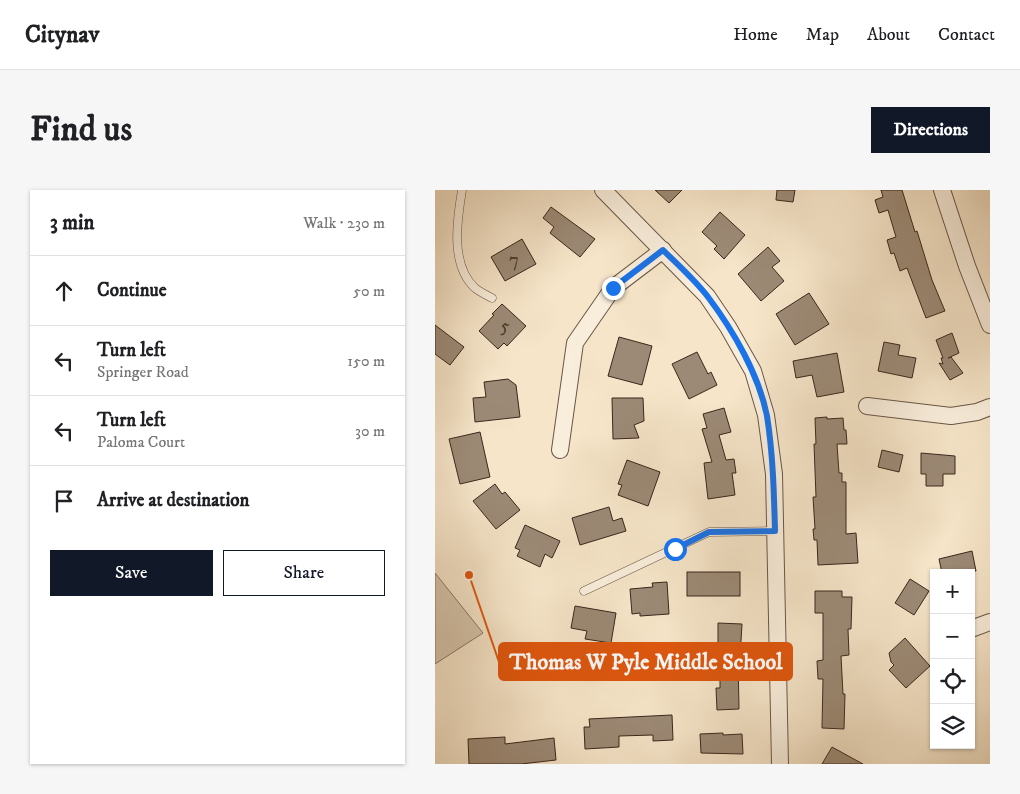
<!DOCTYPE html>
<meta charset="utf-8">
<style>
:root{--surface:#fff;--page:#f6f6f6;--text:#202124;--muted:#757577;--line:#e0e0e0;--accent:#111827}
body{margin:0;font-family:"IM FELL DW Pica",serif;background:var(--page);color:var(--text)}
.controls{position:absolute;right:15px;bottom:15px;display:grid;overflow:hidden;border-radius:0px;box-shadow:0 1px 4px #0004}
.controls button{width:45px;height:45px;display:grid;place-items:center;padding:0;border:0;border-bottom:1px solid var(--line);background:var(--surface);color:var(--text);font:25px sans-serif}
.stop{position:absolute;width:15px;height:15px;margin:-11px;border:4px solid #1a73e8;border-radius:50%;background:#fff}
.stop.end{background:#1a73e8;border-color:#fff;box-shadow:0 1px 5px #0008}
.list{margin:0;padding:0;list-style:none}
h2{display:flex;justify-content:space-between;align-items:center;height:65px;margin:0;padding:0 20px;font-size:21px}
h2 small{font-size:16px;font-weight:400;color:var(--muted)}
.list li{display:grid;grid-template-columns:32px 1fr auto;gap:15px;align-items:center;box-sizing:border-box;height:70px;padding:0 20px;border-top:1px solid var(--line)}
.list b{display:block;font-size:19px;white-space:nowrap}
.list p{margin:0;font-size:16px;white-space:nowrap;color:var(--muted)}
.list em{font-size:16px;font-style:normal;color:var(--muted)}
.actions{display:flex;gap:10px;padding:15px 20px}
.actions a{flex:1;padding:11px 0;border:1px solid var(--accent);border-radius:0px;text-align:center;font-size:18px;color:var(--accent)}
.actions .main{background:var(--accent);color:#fff}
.icon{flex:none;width:28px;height:28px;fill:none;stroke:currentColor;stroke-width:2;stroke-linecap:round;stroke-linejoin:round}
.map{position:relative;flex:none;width:555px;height:574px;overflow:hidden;border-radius:0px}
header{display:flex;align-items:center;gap:30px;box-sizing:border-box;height:70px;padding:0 25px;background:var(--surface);border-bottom:1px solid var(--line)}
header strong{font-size:24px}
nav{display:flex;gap:28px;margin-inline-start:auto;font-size:18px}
.intro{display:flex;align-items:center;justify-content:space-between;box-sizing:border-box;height:120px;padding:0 30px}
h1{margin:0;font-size:35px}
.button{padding:12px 22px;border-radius:0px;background:var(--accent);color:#fff;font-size:18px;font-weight:700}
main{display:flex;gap:30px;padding:0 30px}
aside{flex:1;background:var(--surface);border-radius:0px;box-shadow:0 1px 4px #0004}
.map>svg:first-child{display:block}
.green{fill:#d6c5ac;stroke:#887664}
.building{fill:#9c8a76;stroke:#3a271c}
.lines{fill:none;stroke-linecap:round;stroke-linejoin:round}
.service-casing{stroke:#695647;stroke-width:9}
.minor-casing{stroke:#695647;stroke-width:18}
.service{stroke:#f9eedc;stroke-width:8}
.minor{stroke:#f9eedc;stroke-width:16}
.route{stroke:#1a73e8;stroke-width:6}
.labels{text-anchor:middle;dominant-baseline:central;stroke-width:4;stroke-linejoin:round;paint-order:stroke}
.number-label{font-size:19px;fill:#524032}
.leader{fill:none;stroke:#df560d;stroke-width:2}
.callout-dot{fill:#df560d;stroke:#f9eedc;stroke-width:2}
.callout{fill:#df560d;stroke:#df560d;stroke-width:2}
.callout-label{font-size:22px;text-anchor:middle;font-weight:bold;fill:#fff}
</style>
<header>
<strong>Citynav</strong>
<nav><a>Home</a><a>Map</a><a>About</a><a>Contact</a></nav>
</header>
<div class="intro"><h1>Find us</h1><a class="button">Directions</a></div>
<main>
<aside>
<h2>3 min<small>Walk · 230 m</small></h2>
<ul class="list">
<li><svg class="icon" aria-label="ahead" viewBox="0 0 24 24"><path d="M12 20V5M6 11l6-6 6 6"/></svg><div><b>Continue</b></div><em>50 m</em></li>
<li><svg class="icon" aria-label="left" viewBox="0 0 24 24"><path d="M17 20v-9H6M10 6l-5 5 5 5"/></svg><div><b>Turn left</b><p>Springer Road</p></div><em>150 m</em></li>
<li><svg class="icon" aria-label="left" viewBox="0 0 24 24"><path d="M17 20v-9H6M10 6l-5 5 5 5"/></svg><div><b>Turn left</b><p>Paloma Court</p></div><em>30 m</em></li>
<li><svg class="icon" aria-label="arrive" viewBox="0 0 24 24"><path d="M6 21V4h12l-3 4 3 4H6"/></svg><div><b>Arrive at destination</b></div></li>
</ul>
<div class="actions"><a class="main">Save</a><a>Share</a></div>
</aside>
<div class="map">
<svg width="555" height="574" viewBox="0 0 555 574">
<rect width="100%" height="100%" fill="#f6e5c9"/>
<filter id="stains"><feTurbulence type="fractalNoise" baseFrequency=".004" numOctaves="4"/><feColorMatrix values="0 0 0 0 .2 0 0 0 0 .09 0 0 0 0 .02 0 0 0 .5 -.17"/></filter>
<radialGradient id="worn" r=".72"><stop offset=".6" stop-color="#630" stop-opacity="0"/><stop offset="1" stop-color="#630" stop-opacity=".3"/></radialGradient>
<!-- green -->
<polygon class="green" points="0,383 48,443 0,474"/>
<!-- building -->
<g class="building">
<polygon points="220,0 247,0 234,13"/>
<polygon points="342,0 360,0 358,12 341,10"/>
<polygon points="446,0 467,0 480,42 482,41 497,90 510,121 491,128 472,78 465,81 459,63 456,64 452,50 461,47 453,20 444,23 440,10 448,7"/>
<polygon points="116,17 160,49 145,67 115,43 119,37 108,28"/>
<polygon points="285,22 310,45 289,69 279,59 282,56 267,42"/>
<polygon points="87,49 101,74 70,91 56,67"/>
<polygon points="333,57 345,71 337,77 349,91 326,111 303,84"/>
<polygon points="374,103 394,134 360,155 341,124"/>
<polygon points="67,114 91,136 72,156 69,153 63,159 44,141 59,125 57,124"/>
<polygon points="0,135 29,157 15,175 0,164"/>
<polygon points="517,143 524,163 513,168 516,167 528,183 515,190 504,173 508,174 506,168 508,168 501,150"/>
<polygon points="184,147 217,156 207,195 173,186"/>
<polygon points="449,152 465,155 463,165 481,168 477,188 443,181"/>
<polygon points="262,162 273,184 276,182 282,195 254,209 237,174"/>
<polygon points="402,163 409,202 382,207 377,185 361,188 358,171"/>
<polygon points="73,189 81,195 85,227 40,232 38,208 51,207 49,192"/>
<polygon points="177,208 208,208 209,231 199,235 204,248 178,249"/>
<polygon points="289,218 296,242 284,245 291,270 299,269 301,283 297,283 300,305 273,309 269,273 277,272 267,239 272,238 268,224"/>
<polygon points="392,227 392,229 408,228 409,240 411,240 412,254 402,254 404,283 407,283 407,292 411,292 411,344 421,343 423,373 383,375 382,350 379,350 378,339 380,339 378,307 381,307 379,254 381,254 380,228"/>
<polygon points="45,242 55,287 25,294 14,249"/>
<polygon points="447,260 468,265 464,282 443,277"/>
<polygon points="486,263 520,266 520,284 508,284 508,296 491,296 491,284 486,284"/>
<polygon points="192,270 225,282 213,316 183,305 187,295 183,294"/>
<polygon points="60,294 67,304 70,302 85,320 61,339 38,311"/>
<polygon points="174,317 178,331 187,328 191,341 145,355 137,328"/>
<polygon points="90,335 125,351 117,368 110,364 105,377 82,366 85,360 80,358"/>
<polygon points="537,361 541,381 528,383 507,383 504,369"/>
<rect x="252" y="382" width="53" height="24"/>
<polygon points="475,389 494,401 479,425 460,413"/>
<polygon points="232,392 234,424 205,426 205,423 197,424 195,399 218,397 217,393"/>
<polygon points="380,401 407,401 407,407 417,407 416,439 413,439 414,465 406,466 408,504 410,504 409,539 387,538 388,489 383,489 382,471 388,470 388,423 380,423"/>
<polygon points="140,416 181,423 176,453 150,449 152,441 136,438"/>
<polygon points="283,433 307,434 305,467 303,467 304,519 282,520 281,498 285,498 285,467 283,467"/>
<polygon points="470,448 495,476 471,498 454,480 459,475 456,472 454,463"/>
<polygon points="237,525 238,550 218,551 218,545 184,546 184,557 150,559 149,537 155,537 154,529"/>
<polygon points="288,543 288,545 307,544 308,564 266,563 265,544"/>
<polygon points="70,547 70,554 119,548 121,570 86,574 34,574 33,549"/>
<polygon points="397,557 428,574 387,574"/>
</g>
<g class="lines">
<defs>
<g id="service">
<path d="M27,0C22,30 15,75 40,98C45,102 51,105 57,108"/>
<polyline points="149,401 274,342 340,341"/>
</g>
<g id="minor">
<polyline points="168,0 272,106 293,137 318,181 331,225 339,284 345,574"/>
<polyline points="507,0 532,76 555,135"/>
<polyline points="432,216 516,226 542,222 555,217"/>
<polyline points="125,260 140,153 178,98 228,60"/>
<polyline points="536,439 555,432"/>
</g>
</defs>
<!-- service casing -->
<use href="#service" class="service-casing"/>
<!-- minor casing -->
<use href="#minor" class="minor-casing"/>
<!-- service -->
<use href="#service" class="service"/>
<!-- minor -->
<use href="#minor" class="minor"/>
</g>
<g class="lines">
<!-- route -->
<path class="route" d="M178,98L228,60C243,75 260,90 273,107C298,140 324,185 332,226C338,264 339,303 340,341L274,342L240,359"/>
</g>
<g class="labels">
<!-- number labels -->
<g class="number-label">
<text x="79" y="70">7</text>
<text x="70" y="136">5</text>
</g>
</g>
<!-- callouts -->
<path class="leader" d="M34 385L64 472"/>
<circle class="callout-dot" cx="34" cy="385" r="5"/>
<rect class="callout" x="64" y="453" width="293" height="37" rx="5"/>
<g class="callout-label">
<text x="211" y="479">Thomas W Pyle Middle School</text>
</g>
<rect width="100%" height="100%" filter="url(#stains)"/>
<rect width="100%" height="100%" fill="url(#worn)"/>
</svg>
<div class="controls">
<button>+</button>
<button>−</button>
<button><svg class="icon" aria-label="locate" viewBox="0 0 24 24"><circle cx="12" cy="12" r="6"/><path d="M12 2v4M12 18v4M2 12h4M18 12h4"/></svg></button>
<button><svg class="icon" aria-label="layers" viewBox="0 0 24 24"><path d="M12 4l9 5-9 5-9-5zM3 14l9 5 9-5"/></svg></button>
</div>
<div class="stop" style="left:240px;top:359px"></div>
<div class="stop end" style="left:178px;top:98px"></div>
</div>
</main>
